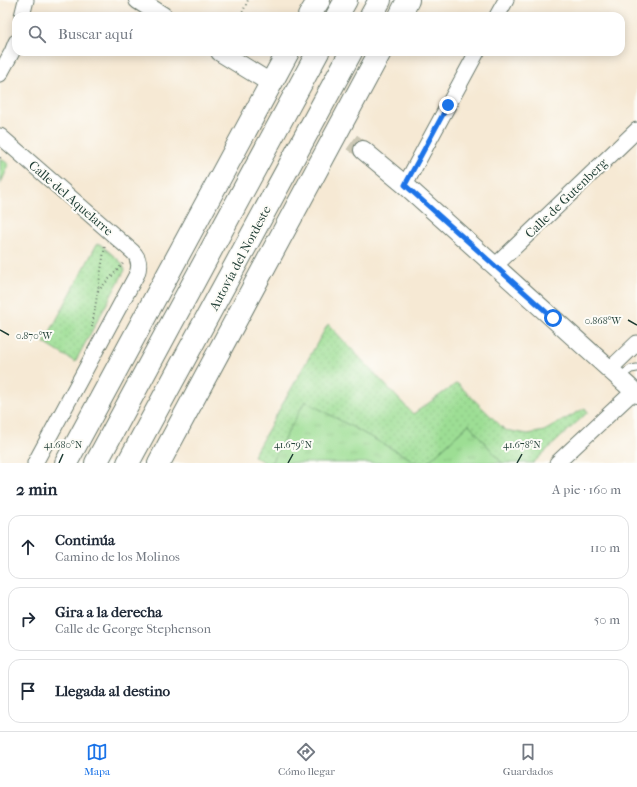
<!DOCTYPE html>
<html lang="es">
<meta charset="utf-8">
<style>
:root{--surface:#fff;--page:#f2f2f3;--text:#1f2937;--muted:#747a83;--line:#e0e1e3;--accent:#1a73e8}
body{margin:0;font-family:"IM FELL French Canon",serif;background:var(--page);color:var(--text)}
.stop{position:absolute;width:12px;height:12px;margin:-9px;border:3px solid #1a73e8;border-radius:50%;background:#fff}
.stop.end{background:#1a73e8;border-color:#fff;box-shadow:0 1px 4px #0008}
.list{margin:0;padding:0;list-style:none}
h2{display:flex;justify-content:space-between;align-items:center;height:52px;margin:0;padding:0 16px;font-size:17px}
h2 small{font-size:13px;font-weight:400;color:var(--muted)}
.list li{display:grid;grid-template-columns:26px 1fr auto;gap:12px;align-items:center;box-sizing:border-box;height:64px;margin:0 8px 8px;padding:0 8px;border:1px solid var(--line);border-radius:12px}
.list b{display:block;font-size:15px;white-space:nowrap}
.list p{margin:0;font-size:13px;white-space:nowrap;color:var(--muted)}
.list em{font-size:13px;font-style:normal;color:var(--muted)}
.icon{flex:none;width:22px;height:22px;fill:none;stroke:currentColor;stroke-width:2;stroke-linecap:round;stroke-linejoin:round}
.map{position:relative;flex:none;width:637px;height:463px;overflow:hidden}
.search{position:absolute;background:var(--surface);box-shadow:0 2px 10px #0003;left:12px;right:12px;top:12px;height:44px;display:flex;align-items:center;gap:10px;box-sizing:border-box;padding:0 14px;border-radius:12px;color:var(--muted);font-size:15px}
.sheet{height:268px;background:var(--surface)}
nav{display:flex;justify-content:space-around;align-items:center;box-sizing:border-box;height:56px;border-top:1px solid var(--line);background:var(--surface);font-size:11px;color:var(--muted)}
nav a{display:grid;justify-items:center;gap:2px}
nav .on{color:var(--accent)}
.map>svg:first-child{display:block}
.grass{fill:url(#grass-tufts);stroke:#5e8e64}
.park{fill:url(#park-dots);stroke:#5e8e64}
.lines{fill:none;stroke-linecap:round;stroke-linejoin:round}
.tertiary-tunnel{stroke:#cbc7b4;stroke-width:18;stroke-dasharray:18 9;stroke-linecap:butt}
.service-casing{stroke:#6a796c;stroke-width:9}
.minor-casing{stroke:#6a796c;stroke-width:17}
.tertiary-casing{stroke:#6a796c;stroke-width:20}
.motorway-casing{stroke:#6a796c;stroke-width:24}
.path{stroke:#6a796c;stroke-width:2;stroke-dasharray:1 3;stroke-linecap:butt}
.service{stroke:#fff;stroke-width:7}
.minor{stroke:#fff;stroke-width:15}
.tertiary{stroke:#fff;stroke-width:18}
.motorway{stroke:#fff;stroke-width:22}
.route{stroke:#1a73e8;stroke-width:5}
.ticks{fill:none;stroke:#1f3d34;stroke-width:1.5}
.labels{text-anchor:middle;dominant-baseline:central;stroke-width:4;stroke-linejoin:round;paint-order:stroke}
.street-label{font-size:13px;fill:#1f3d34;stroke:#fdfcf7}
.ticks-label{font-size:10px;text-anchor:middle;fill:#1f3d34;stroke:#fdfcf7;stroke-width:4;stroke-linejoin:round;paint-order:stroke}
</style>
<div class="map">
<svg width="637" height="463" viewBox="0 0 637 463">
<defs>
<pattern id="grass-tufts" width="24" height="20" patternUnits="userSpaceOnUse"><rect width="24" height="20" fill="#9dde94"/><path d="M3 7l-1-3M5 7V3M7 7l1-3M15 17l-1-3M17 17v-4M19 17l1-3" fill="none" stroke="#87bf80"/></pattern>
<pattern id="park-dots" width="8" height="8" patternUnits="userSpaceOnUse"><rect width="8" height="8" fill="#9dde94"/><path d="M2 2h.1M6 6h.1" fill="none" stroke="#87bf80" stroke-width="1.8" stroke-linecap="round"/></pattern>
</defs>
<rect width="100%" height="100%" fill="#fdfcf7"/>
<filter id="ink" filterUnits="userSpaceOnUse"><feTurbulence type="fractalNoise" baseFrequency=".025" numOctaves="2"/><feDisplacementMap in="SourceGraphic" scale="8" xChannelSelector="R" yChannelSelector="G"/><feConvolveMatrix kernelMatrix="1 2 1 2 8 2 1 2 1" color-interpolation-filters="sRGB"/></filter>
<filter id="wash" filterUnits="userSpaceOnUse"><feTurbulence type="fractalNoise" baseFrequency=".012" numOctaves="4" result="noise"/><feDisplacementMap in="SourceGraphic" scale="16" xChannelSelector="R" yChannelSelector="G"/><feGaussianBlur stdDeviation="0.9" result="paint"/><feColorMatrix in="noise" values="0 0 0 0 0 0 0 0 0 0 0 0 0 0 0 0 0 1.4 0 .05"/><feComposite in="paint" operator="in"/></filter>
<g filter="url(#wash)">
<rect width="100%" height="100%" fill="#f6e9d4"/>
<!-- grass -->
<g class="grass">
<polygon points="305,401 418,463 271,463"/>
<polygon points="469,424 502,463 427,463"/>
</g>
<!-- park -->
<g class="park">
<polygon points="0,157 9,165 0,185"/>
<polygon points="97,244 100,244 121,262 125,270 75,362 44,343"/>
<polygon points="328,324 413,414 457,383 505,430 528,434 544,431 585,408 588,412 533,463 502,463 469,424 427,463 418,463 305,401 271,463 266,463 253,456"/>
</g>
</g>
<g filter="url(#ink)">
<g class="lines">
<!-- tertiary-tunnel -->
<polyline class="tertiary-tunnel" points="264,79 363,150"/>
<defs>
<polyline id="service" points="619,377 631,369 637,368"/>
<g id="minor">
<polyline points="22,16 26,0"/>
<polyline points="497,16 506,0"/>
<polyline points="0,74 12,52 16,42"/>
<path d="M0,136L133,252C139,258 140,266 137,274L35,463"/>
<polyline points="405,185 477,52"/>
<polyline points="495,266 637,130"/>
<polyline points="610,369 637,343"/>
<polyline points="557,463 634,391"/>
</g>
<g id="tertiary">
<polyline points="138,0 163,16"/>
<polyline points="220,52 264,79"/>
<polyline points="363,150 405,185 637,394"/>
</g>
<g id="motorway">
<polyline points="309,16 319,0"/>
<polyline points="337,16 346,0"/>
<polyline points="371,16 380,0"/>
<polyline points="400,16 408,0"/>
<polyline points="66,463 288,52"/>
<polyline points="96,463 318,52"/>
<polyline points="128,463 351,52"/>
<polyline points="159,463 380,52"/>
</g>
</defs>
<!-- service casing -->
<use href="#service" class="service-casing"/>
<!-- minor casing -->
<use href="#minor" class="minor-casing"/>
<!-- tertiary casing -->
<use href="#tertiary" class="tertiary-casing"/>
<!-- motorway casing -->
<use href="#motorway" class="motorway-casing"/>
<!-- path -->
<g class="path">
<polyline points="241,16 248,0"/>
<polyline points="0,158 1,157"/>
<polyline points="98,291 123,264"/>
<polyline points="92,327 105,245"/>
</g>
<!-- service -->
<use href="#service" class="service"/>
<!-- minor -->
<use href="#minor" class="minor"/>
<!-- tertiary -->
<use href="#tertiary" class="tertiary"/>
<!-- motorway -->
<use href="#motorway" class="motorway"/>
</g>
</g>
<g class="lines" filter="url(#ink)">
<!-- route -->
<polyline class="route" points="448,105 405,185 553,318"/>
</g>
<!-- ticks -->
<path class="ticks" d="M628,320L637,325M0,330L9,335M59,463L63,454M288,463L293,454M517,463L522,454"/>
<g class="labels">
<!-- street labels -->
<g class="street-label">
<text transform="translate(71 198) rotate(41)">Calle del Aquelarre</text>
<text transform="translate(566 198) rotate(-44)">Calle de Gutenberg</text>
<text transform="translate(240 258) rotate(-62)">Autovía del Nordeste</text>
</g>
</g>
<g class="ticks-label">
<text x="603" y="324">0.868°W</text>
<text x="34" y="339">0.870°W</text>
<text x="63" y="448">41.680°N</text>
<text x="293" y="448">41.679°N</text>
<text x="522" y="448">41.678°N</text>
</g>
</svg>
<div class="stop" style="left:553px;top:318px"></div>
<div class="stop end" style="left:448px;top:105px"></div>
<div class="search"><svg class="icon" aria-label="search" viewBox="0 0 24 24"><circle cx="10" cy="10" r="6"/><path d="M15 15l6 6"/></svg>Buscar aquí</div>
</div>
<section class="sheet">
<h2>2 min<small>A pie · 160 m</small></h2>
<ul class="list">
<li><svg class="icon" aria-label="ahead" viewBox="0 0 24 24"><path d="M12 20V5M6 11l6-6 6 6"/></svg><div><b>Continúa</b><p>Camino de los Molinos</p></div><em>110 m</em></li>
<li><svg class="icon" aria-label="right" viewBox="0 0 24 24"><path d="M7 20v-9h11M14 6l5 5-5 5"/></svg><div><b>Gira a la derecha</b><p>Calle de George Stephenson</p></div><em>50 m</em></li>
<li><svg class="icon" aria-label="arrive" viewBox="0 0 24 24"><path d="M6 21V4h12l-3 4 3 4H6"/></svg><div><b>Llegada al destino</b></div></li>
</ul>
</section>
<nav>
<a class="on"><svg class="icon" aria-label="map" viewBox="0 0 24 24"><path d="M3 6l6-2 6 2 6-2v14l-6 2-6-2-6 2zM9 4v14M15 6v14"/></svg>Mapa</a>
<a><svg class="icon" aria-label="directions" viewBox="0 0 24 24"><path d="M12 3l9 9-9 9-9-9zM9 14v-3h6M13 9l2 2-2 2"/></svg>Cómo llegar</a>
<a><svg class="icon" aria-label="saved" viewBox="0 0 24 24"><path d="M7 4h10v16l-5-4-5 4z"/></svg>Guardados</a>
</nav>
